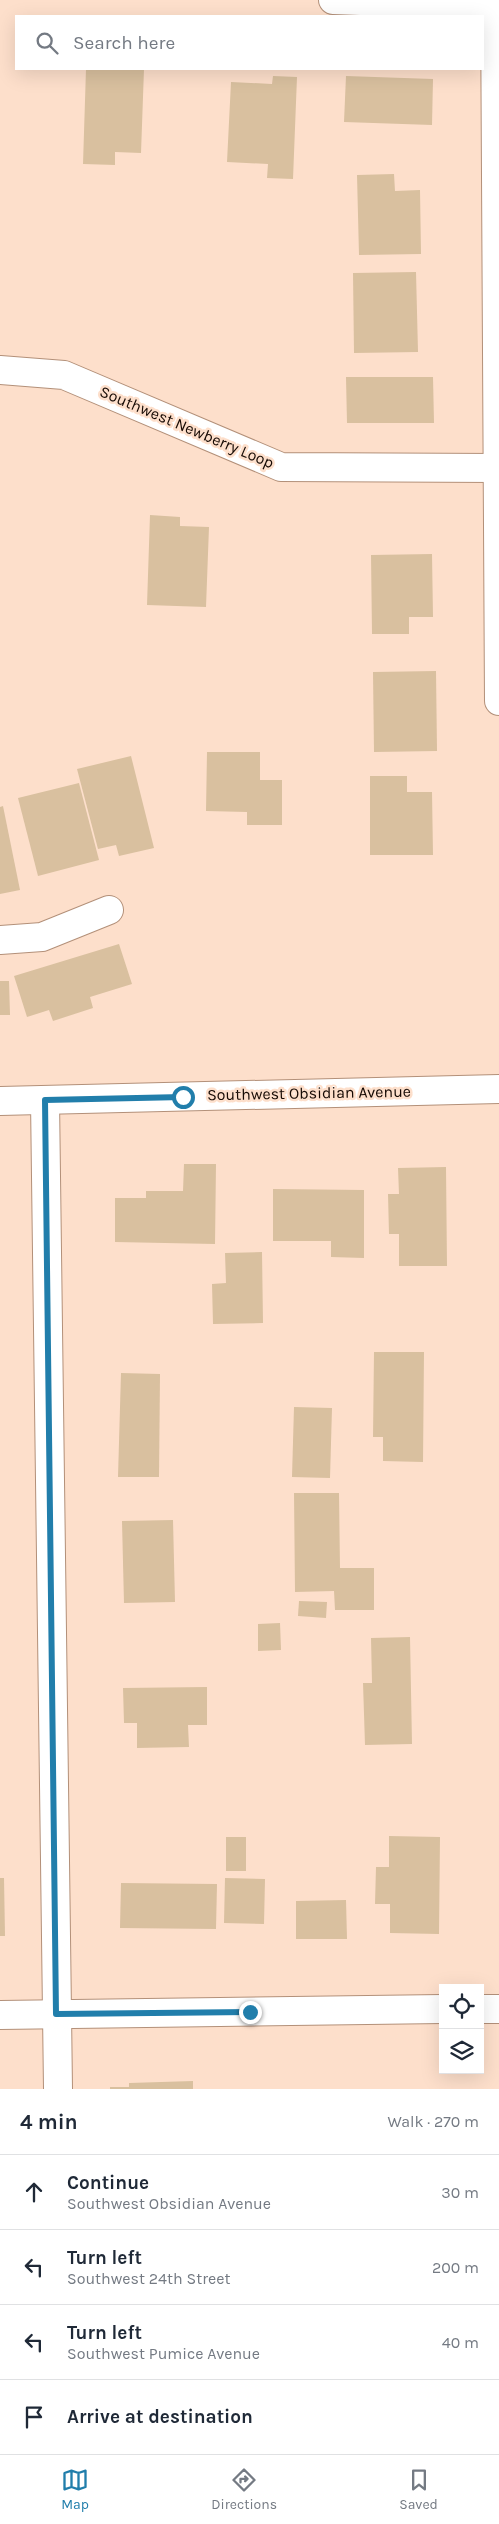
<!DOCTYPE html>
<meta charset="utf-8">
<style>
:root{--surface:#fff;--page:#f2f2f3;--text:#1f2937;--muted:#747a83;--line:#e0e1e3;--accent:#217eab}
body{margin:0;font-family:Karla,sans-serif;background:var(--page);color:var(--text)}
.controls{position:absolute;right:15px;bottom:15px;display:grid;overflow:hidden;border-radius:0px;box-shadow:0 5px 20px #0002}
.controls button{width:45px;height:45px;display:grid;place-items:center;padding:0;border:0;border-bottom:1px solid var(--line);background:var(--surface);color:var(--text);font:25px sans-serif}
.stop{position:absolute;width:15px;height:15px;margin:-11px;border:4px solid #217eab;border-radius:50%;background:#fff}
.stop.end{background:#217eab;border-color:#fff;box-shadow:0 1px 5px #0008}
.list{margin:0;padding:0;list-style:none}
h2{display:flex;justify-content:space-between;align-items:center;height:65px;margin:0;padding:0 20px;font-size:21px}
h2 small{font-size:16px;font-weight:400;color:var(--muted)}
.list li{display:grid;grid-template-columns:32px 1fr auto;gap:15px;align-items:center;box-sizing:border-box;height:75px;padding:0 20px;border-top:1px solid var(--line)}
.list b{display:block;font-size:19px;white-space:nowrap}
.list p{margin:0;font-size:16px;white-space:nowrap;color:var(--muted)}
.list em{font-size:16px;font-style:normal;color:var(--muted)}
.icon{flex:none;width:28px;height:28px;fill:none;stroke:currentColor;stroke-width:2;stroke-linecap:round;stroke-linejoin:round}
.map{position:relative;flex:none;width:499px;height:2089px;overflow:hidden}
.search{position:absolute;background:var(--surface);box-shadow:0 5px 20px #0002;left:15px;right:15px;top:15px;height:55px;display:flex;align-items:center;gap:12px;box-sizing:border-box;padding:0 18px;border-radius:0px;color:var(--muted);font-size:19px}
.sheet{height:365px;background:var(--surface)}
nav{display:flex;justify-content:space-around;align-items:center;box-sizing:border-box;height:70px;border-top:1px solid var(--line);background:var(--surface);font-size:14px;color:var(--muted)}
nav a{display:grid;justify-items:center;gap:2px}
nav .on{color:var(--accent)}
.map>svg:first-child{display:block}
.building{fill:#d9c09f}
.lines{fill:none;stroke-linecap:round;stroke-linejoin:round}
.minor-casing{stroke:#b39079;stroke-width:30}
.minor{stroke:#fff;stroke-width:28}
.route{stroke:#217eab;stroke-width:6}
.labels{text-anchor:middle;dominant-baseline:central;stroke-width:5;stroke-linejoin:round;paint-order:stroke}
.street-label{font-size:16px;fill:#150903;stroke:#fddfcb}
</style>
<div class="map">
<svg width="499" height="2089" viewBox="0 0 499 2089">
<rect width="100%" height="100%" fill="#fddfcb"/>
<!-- building -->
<g class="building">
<polygon points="86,69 144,69 141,153 115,152 115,165 83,164"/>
<polygon points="273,76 297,77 293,179 267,178 268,164 227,162 231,82 272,84"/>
<polygon points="346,76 433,79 432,125 344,122"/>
<polygon points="394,174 395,191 420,190 421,254 359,255 357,175"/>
<polygon points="416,272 418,352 354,353 353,273"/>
<polygon points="346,377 433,377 434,423 347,423"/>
<polygon points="150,515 180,517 180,526 209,527 206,607 147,605"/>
<polygon points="432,554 433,617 409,617 409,634 372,634 371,555"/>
<polygon points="436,671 437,751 374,752 373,672"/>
<polygon points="207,752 260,752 260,780 282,780 282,825 247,825 247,812 206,811"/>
<polygon points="131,756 154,848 119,856 116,845 98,849 77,769"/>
<polygon points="370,776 407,776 407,792 432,792 433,855 370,855"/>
<polygon points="79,783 99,860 38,876 18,798"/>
<polygon points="3,806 20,890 0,894 0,807"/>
<polygon points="119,944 132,984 90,997 93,1008 53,1021 49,1010 27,1017 14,976"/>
<polygon points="0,981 9,981 10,1015 0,1015"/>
<polygon points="184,1164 216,1164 215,1244 115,1242 115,1198 146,1198 146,1191 183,1191"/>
<polygon points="446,1167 447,1266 399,1266 399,1234 389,1234 388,1194 399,1194 398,1168"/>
<polygon points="273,1189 364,1190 364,1258 331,1257 331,1241 273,1241"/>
<polygon points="262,1252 263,1323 213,1324 212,1284 226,1283 225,1253"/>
<polygon points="374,1352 424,1352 423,1462 383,1461 383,1437 373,1437"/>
<polygon points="121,1373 160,1374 159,1477 118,1477"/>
<polygon points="294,1407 332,1408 330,1478 292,1477"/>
<polygon points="294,1493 339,1493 340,1568 374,1568 374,1610 335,1610 334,1591 295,1592"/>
<polygon points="173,1520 175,1602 124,1603 122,1521"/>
<polygon points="299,1601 327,1602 326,1618 298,1616"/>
<polygon points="280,1623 281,1650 258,1651 258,1624"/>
<polygon points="410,1637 412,1744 365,1745 363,1683 372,1683 371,1638"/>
<polygon points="207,1687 207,1725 188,1725 189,1747 137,1748 137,1723 124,1723 123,1688"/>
<polygon points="389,1836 440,1837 439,1934 390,1933 390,1904 375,1904 376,1867 389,1867"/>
<rect x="226" y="1837" width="20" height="34"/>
<polygon points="0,1878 4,1878 5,1936 0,1936"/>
<polygon points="225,1878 265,1879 264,1924 224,1923"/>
<polygon points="121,1883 217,1884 216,1929 120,1928"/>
<polygon points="346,1900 347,1939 296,1939 296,1901"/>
<polygon points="193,2081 193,2089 110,2089 110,2087 129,2087 129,2083"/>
</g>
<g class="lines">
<defs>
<g id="minor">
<polyline points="333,0 499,6"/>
<polyline points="495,0 499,701"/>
<polyline points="0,370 64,375 281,467 497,468"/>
<polyline points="0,940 42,937 109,910"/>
<polyline points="45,1100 58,2089"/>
<polyline points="0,1101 499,1089"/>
<polyline points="480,2009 499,2009"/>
<polyline points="0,2015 443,2009"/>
</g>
</defs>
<!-- minor casing -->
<use href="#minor" class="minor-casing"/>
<!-- minor -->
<use href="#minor" class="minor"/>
</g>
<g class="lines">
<!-- route -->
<polyline class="route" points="183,1097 45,1100 56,2014 250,2012"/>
</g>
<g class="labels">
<!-- street labels -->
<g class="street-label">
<text transform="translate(187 427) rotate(23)">Southwest Newberry Loop</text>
<text transform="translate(309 1093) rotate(-1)">Southwest Obsidian Avenue</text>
</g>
</g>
</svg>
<div class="controls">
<button><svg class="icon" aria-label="locate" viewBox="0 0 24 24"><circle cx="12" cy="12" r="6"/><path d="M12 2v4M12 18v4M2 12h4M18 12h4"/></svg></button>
<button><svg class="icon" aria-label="layers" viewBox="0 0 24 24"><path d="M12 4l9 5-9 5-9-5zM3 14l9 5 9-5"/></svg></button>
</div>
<div class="stop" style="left:183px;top:1097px"></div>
<div class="stop end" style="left:250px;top:2012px"></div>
<div class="search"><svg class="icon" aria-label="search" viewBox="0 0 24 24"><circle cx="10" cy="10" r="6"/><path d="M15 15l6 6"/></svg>Search here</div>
</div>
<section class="sheet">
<h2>4 min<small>Walk · 270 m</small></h2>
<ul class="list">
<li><svg class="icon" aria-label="ahead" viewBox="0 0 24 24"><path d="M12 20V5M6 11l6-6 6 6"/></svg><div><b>Continue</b><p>Southwest Obsidian Avenue</p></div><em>30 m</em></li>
<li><svg class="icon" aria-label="left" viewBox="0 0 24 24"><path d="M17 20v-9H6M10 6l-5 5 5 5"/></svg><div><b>Turn left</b><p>Southwest 24th Street</p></div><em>200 m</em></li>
<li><svg class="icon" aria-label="left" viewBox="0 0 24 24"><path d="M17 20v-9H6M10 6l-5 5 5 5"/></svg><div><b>Turn left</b><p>Southwest Pumice Avenue</p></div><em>40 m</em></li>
<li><svg class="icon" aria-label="arrive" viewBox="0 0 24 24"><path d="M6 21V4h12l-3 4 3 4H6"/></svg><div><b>Arrive at destination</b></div></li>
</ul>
</section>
<nav>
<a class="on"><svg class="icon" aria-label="map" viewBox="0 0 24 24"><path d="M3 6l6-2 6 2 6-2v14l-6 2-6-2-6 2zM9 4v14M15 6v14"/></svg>Map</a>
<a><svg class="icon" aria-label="directions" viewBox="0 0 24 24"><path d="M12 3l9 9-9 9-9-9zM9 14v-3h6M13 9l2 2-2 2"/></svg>Directions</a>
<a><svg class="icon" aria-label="saved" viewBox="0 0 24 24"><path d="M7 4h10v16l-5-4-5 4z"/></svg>Saved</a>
</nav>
